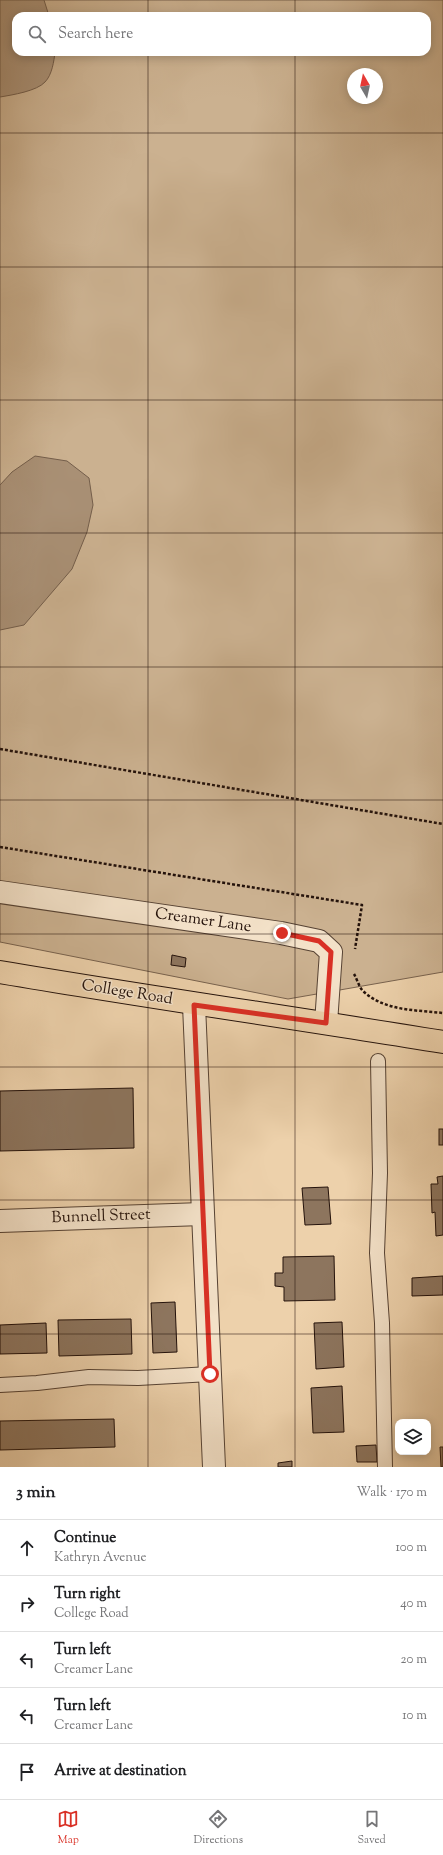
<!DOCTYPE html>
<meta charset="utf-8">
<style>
:root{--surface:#fff;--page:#f2f2f2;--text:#202124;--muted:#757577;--line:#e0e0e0;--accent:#d93025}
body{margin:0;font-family:"Sorts Mill Goudy",serif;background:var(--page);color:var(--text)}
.controls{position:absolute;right:12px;bottom:12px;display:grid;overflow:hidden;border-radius:8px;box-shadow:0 2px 10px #0003}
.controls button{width:36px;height:36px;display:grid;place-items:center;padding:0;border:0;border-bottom:1px solid var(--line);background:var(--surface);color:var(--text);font:20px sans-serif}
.compass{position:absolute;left:347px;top:68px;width:36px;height:36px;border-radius:50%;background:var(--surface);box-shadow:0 2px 10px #0003;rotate:351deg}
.stop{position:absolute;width:12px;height:12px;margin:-9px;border:3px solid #d93025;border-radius:50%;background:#fff}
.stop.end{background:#d93025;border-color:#fff;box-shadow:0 1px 4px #0008}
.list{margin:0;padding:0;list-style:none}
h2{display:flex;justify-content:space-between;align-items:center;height:52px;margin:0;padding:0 16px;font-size:17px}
h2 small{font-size:13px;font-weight:400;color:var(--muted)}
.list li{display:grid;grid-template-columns:26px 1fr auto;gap:12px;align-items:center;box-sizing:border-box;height:56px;padding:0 16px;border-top:1px solid var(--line)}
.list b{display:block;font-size:15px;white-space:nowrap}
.list p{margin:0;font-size:13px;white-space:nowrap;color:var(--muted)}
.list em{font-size:13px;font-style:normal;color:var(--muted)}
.icon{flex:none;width:22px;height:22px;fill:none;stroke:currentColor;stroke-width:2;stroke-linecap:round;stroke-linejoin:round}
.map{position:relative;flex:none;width:443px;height:1467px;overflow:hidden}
.search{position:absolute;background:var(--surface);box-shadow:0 2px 10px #0003;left:12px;right:12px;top:12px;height:44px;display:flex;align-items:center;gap:10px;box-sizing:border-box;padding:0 14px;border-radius:12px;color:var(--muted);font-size:15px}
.sheet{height:332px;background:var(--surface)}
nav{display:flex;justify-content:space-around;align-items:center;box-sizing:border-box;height:56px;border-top:1px solid var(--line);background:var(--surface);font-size:11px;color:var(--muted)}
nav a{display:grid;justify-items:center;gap:2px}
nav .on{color:var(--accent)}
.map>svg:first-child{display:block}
.green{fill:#cbb190;stroke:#78624e;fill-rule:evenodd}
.water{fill:#a99075;stroke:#745e4b}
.building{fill:#8d755e;stroke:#24120b}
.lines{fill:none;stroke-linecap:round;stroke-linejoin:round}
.lane-casing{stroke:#564233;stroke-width:16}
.street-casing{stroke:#564233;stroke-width:24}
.primary-casing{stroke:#24120b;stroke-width:24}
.path{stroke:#24120b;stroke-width:2.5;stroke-dasharray:3 2;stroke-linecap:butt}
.lane{stroke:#f3e1c8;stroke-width:14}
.street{stroke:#f3e1c8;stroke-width:22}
.primary{stroke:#edd1ab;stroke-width:22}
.route{stroke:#d93025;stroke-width:5}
.grid{fill:none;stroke:#24120b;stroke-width:1;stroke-opacity:0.55}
.labels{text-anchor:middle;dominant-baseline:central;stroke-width:3;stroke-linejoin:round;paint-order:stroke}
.street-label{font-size:16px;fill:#24120b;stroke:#f3e1c8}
</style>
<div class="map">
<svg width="443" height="1467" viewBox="0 0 443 1467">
<rect width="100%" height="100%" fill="#edd1ab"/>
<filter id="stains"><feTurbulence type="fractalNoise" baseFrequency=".005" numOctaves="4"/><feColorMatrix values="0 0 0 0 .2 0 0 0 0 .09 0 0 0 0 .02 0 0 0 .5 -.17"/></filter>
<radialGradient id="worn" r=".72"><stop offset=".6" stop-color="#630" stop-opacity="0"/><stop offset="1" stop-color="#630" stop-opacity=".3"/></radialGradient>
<!-- green -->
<path class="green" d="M0,0H443V972L288,999L0,942ZM16,16H427V52H16ZM353,74H377V98H353Z"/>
<!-- water -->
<g class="water">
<path d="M0,0H44L49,16H16V52H55C54,61 52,75 45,82C37,91 12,95 0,97Z"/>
<polygon points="35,456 67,461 89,478 93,505 87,532 72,569 24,625 0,630 0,485 12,472"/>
</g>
<!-- building -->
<g class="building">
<polygon points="172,955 186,958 185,967 171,965"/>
<polygon points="133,1088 134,1148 0,1151 0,1091"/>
<rect x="439" y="1129" width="4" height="16"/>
<polygon points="443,1176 443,1235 436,1236 435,1212 432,1213 431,1184 438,1184 437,1177"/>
<polygon points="328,1187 331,1224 305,1225 302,1188"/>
<polygon points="334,1256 335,1300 284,1301 284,1287 275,1286 275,1273 283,1273 283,1257"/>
<polygon points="443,1276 443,1295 412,1296 412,1278"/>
<polygon points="175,1302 177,1352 153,1353 151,1303"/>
<polygon points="131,1319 132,1354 59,1356 58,1320"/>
<polygon points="342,1322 344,1367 316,1369 314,1323"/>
<polygon points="46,1323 47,1353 0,1354 0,1325"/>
<polygon points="342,1386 344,1432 313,1433 311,1388"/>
<polygon points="114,1419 115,1447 0,1450 0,1421"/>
<polygon points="376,1445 377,1462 357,1462 356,1446"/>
<polygon points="440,1447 443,1447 443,1467 441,1467"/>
<polygon points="292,1461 292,1467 278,1467 278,1463"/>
</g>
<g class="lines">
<defs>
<g id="lane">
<polyline points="378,1061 380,1173 377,1253 382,1323 385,1467"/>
<polyline points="0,1385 37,1383 89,1377 138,1378 210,1374"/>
</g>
<g id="street">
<polyline points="0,892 281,933 319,941 331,952 326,1023"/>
<polyline points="194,1005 214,1467"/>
<polyline points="0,1221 202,1214"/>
</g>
<path id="primary" d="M0,972C148,997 295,1018 443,1042"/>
</defs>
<!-- lane casing -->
<use href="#lane" class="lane-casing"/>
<!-- street casing -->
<use href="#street" class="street-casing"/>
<!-- primary casing -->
<use href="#primary" class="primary-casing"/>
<!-- path -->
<g class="path">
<polyline points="0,749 443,824"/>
<polyline points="0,847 362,905 355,949"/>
<path d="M354,974C357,979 359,987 363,991C384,1011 416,1010 443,1013"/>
</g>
<!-- lane -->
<use href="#lane" class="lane"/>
<!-- street -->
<use href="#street" class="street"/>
<!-- primary -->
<use href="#primary" class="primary"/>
</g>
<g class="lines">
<!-- route -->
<polyline class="route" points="210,1374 194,1005 326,1023 331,952 319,941 282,933"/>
</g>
<!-- grid -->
<path class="grid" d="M148,0V16M295,0V16M148,52V1467M295,52V1467M0,133H443M0,267H443M0,400H443M0,533H443M0,667H443M0,800H443M0,934H443M0,1067H443M0,1200H443M0,1334H443"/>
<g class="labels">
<!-- street labels -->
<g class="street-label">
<text transform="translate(203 921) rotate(8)">Creamer Lane</text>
<text transform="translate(127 993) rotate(9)">College Road</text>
<text transform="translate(101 1217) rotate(-2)">Bunnell Street</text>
</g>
</g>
<rect width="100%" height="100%" filter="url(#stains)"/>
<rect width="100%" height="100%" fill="url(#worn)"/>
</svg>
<div class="controls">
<button><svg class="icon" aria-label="layers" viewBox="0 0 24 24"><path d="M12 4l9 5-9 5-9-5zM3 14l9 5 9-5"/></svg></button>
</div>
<svg class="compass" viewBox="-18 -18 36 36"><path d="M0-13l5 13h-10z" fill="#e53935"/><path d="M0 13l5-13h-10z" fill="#757577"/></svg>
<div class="stop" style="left:210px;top:1374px"></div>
<div class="stop end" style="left:282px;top:933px"></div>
<div class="search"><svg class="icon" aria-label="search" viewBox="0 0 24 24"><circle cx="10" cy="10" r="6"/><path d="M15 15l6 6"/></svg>Search here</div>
</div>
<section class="sheet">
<h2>3 min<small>Walk · 170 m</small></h2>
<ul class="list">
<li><svg class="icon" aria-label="ahead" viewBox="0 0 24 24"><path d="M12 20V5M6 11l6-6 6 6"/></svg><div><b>Continue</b><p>Kathryn Avenue</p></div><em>100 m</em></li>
<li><svg class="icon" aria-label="right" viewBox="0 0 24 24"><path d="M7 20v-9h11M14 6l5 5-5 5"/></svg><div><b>Turn right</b><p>College Road</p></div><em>40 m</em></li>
<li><svg class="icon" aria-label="left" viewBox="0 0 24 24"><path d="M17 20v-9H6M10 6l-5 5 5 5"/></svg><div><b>Turn left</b><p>Creamer Lane</p></div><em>20 m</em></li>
<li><svg class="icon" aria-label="left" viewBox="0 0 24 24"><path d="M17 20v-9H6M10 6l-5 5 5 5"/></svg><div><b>Turn left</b><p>Creamer Lane</p></div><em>10 m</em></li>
<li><svg class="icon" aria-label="arrive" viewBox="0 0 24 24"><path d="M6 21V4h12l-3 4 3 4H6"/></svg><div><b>Arrive at destination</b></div></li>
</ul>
</section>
<nav>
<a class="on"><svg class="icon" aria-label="map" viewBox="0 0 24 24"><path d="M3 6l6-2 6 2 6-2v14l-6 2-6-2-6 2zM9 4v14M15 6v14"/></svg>Map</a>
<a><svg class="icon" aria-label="directions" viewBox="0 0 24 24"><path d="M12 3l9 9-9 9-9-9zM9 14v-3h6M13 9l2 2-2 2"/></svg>Directions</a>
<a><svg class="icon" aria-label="saved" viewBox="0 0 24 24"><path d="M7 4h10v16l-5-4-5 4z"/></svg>Saved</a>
</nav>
